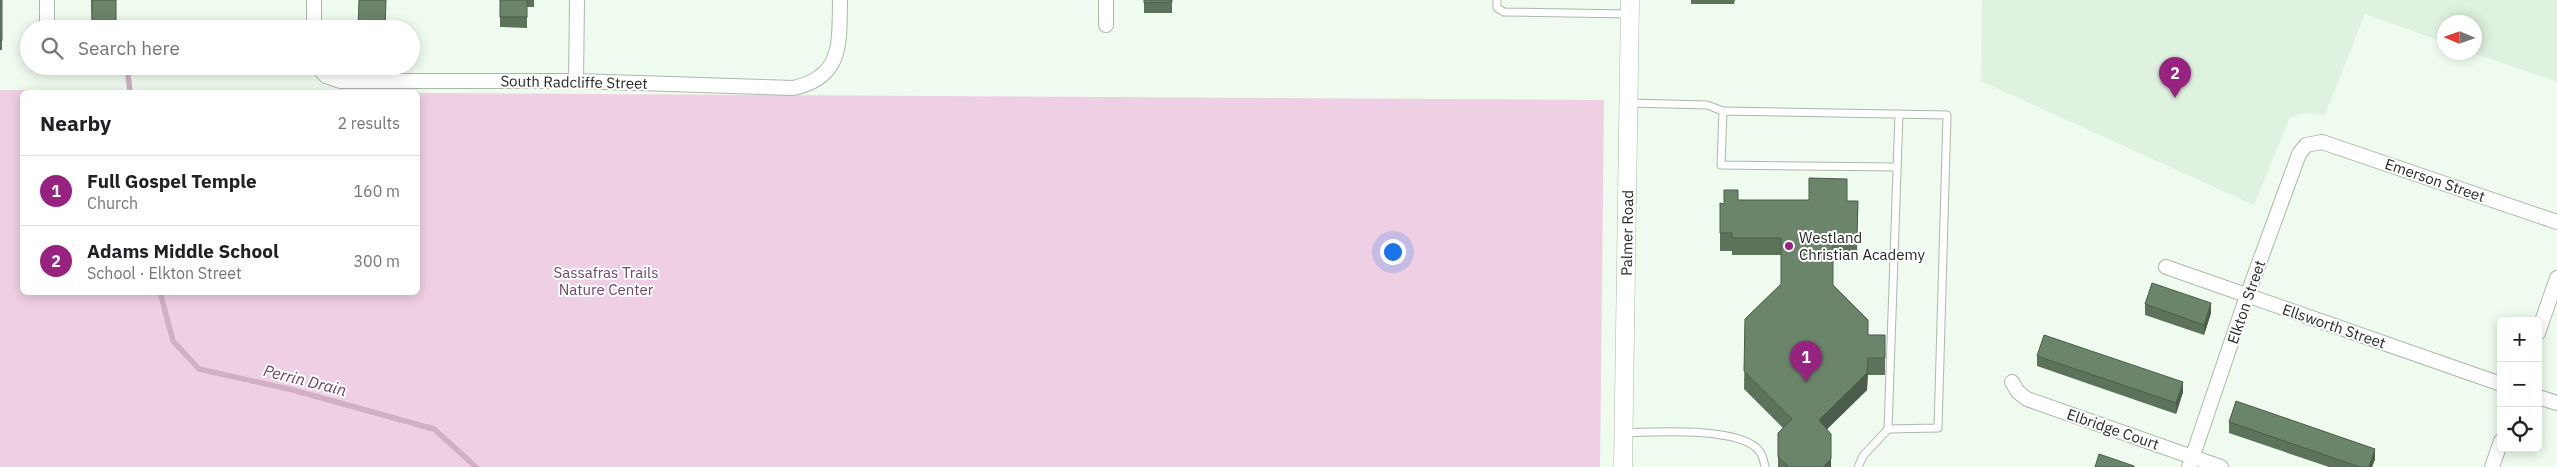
<!DOCTYPE html>
<meta charset="utf-8">
<style>
:root{--surface:#fff;--page:#f2f2f2;--text:#202124;--muted:#757577;--line:#e0e0e0;--accent:#97227f}
body{margin:0;font-family:"IBM Plex Sans",sans-serif;background:var(--page);color:var(--text)}
.controls{position:absolute;right:15px;bottom:15px;display:grid;overflow:hidden;border-radius:8px;box-shadow:0 2px 12px #0003}
.controls button{width:45px;height:45px;display:grid;place-items:center;padding:0;border:0;border-bottom:1px solid var(--line);background:var(--surface);color:var(--text);font:25px sans-serif}
.compass{position:absolute;left:2437px;top:15px;width:45px;height:45px;border-radius:50%;background:var(--surface);box-shadow:0 2px 12px #0003;rotate:272deg}
.you{position:absolute;left:1392px;top:251px;width:18px;height:18px;margin:-12px;border:4px solid #fff;border-radius:50%;background:#1a73e8;box-shadow:0 0 0 8px #1a73e833}
.badge{display:grid;place-items:center;width:32px;height:32px;border-radius:50%;background:var(--accent);color:#fff;font-size:16px;font-weight:700}
.pin{position:absolute;translate:-50% -41px;filter:drop-shadow(0 1px 2px #0008)}
.pin::after{content:'';position:absolute;top:26px;width:18px;height:15px;background:inherit;clip-path:polygon(0 0,100% 0,50% 100%)}
.list{margin:0;padding:0;list-style:none}
h2{display:flex;justify-content:space-between;align-items:center;height:65px;margin:0;padding:0 20px;font-size:21px}
h2 small{font-size:16px;font-weight:400;color:var(--muted)}
.list li{display:grid;grid-template-columns:32px 1fr auto;gap:15px;align-items:center;box-sizing:border-box;height:70px;padding:0 20px;border-top:1px solid var(--line)}
.list b{display:block;font-size:19px;white-space:nowrap}
.list p{margin:0;font-size:16px;white-space:nowrap;color:var(--muted)}
.list em{font-size:16px;font-style:normal;color:var(--muted)}
.icon{flex:none;width:28px;height:28px;fill:none;stroke:currentColor;stroke-width:2;stroke-linecap:round;stroke-linejoin:round}
.map{position:relative;flex:none;width:2557px;height:467px;overflow:hidden}
.search{position:absolute;background:var(--surface);box-shadow:0 2px 12px #0003;left:20px;top:20px;width:400px;height:55px;display:flex;align-items:center;gap:12px;box-sizing:border-box;padding:0 18px;border-radius:28px;color:var(--muted);font-size:19px}
.panel{position:absolute;background:var(--surface);box-shadow:0 2px 12px #0003;left:20px;top:90px;width:400px;height:205px;border-radius:8px}
.map>svg:first-child{display:block}
.built{fill:#dff2df}
.green{fill:#efcfe4}
.lines{fill:none;stroke-linecap:round;stroke-linejoin:round}
.stream{stroke:#d1b0c6;stroke-width:5.5}
.service-casing{stroke:#acb8ac;stroke-width:9}
.minor-casing{stroke:#acb8ac;stroke-width:16}
.tertiary-casing{stroke:#acb8ac;stroke-width:19}
.service{stroke:#fff;stroke-width:7}
.minor{stroke:#fff;stroke-width:14}
.tertiary{stroke:#fff;stroke-width:18}
.wall{fill:#5c725b}
.shaded-wall{fill:#4b5d4a}
.building{fill:#6b856a;stroke:#4b5d4a}
.poi-dot{fill:#97227f;stroke:#fff;stroke-width:2}
.labels{text-anchor:middle;dominant-baseline:central;stroke-width:4;stroke-linejoin:round;paint-order:stroke}
.street-label{font-size:15px;fill:#242824;stroke:#fff}
.poi-label{font-size:15px;fill:#242824;stroke:#fff;text-anchor:start}
.park-label{font-size:15px;fill:#734466;stroke:#fff}
.water-label{font-size:16px;font-style:italic;fill:#6d3f61;stroke:#fff}
</style>
<div class="map">
<svg width="2557" height="467" viewBox="0 0 2557 467">
<rect width="100%" height="100%" fill="#eefbee"/>
<!-- built -->
<polygon class="built" points="1982,0 2557,0 2557,82 2474,53 2474,22 2444,22 2444,42 2365,14 2325,115 2305,113 2290,117 2254,205 1981,81"/>
<!-- green -->
<polygon class="green" points="0,90 403,92 22,92 22,292 418,292 418,93 1604,100 1600,467 0,467"/>
<g class="lines">
<!-- stream -->
<g class="stream">
<polyline points="127,66 130,92"/>
<polyline points="160,292 173,341 199,369 293,390 434,429 476,467"/>
</g>
<defs>
<g id="service">
<polyline points="1497,0 1497,8 1504,12 1629,14"/>
<polyline points="1630,103 1707,105 1723,111"/>
<polyline points="1897,167 1721,165 1723,111 1947,115 1938,428 1888,429 1899,114"/>
<path d="M1624,433C1652,432 1743,426 1760,452C1763,456 1764,462 1765,467"/>
<polyline points="1858,467 1863,456 1888,429"/>
</g>
<g id="minor">
<polyline points="1106,25 1106,0"/>
<polyline points="47,29 47,0"/>
<polyline points="314,29 314,0"/>
<path d="M317,66L326,76L340,81H576L793,88C844,77 839,42 840,0"/>
<polyline points="576,81 577,0"/>
<polyline points="2166,267 2501,384"/>
<polyline points="2538,333 2557,278"/>
<polyline points="2012,382 2018,392 2027,399 2221,467"/>
<polyline points="2538,397 2557,403"/>
<polyline points="2189,467 2247,296 2299,154 2306,145 2322,142 2557,222"/>
<polyline points="2492,467 2501,441"/>
</g>
<g id="tertiary">
<path id="s1" d="M1623,467L1630,0"/>
</g>
</defs>
<!-- service casing -->
<use href="#service" class="service-casing"/>
<!-- minor casing -->
<use href="#minor" class="minor-casing"/>
<!-- tertiary casing -->
<use href="#tertiary" class="tertiary-casing"/>
<!-- service -->
<use href="#service" class="service"/>
<!-- minor -->
<use href="#minor" class="minor"/>
<!-- tertiary -->
<use href="#tertiary" class="tertiary"/>
</g>
<!-- wall -->
<g class="wall">
<rect x="0" y="0" width="2" height="50"/>
<polygon points="91,0 116,0 116,29 92,29"/>
<polygon points="500,0 534,0 534,7 527,7 527,28 500,27"/>
<rect x="1144" y="0" width="28" height="13"/>
<polygon points="1691,0 1735,0 1734,4 1691,4"/>
<polygon points="1738,200 1858,201 1857,256 1833,255 1833,285 1868,335 1885,353 1885,375 1868,375 1867,390 1827,429 1831,467 1778,467 1778,433 1783,428 1744,389 1745,319 1781,284 1781,255 1732,255 1732,251 1720,251 1720,203 1724,204"/>
<polygon points="2145,304 2211,313 2204,335 2145,315"/>
<polygon points="2037,356 2183,392 2176,414 2037,366"/>
<polygon points="2229,422 2375,459 2372,467 2329,467 2229,433"/>
</g>
<!-- shaded-wall -->
<g class="shaded-wall">
<polygon points="2211,303 2211,313 2204,335 2204,325"/>
<polygon points="1868,358 1867,390 1819,437 1819,420"/>
<polygon points="2183,382 2183,392 2176,414 2176,403"/>
<polygon points="2375,449 2375,459 2372,467 2369,467"/>
<polygon points="1831,459 1831,467 1823,467"/>
</g>
<!-- building -->
<g class="building">
<rect x="0" y="0" width="2" height="40"/>
<rect x="92" y="0" width="24" height="23"/>
<polygon points="359,0 386,0 385,29 358,29"/>
<rect x="500" y="0" width="27" height="17"/>
<polygon points="1144,0 1172,0 1172,2 1144,3"/>
<polygon points="1809,178 1847,179 1847,201 1858,201 1857,238 1833,238 1833,285 1868,320 1868,335 1885,335 1885,358 1868,358 1867,373 1819,420 1831,434 1831,459 1823,467 1789,467 1778,457 1778,433 1792,419 1744,371 1745,319 1781,284 1781,238 1732,238 1732,233 1720,233 1720,203 1724,204 1724,190 1738,190 1738,200 1809,200"/>
<polygon points="2152,283 2211,303 2204,325 2145,304"/>
<polygon points="2044,335 2183,382 2176,403 2037,356"/>
<polygon points="2236,401 2375,449 2369,467 2360,467 2229,422"/>
<polygon points="2099,454 2134,466 2134,467 2095,467"/>
</g>
<!-- markers -->
<circle class="poi-dot" cx="1789" cy="246" r="5"/>
<g class="labels">
<!-- street labels -->
<g class="street-label">
<text transform="translate(574 82) rotate(1)">South Radcliffe Street</text>
<text transform="translate(2435 180) rotate(19)">Emerson Street</text>
<text stroke="none"><textPath href="#s1" startOffset="234">Palmer Road</textPath></text>
<text transform="translate(2246 302) rotate(-71)">Elkton Street</text>
<text transform="translate(2334 326) rotate(19)">Ellsworth Street</text>
<text transform="translate(2113 429) rotate(19)">Elbridge Court</text>
</g>
<!-- poi labels -->
<g class="poi-label">
<text x="1799" y="237">Westland<tspan x="1799" dy="17">Christian Academy</tspan></text>
</g>
<!-- park labels -->
<g class="park-label">
<text x="606" y="272">Sassafras Trails<tspan x="606" dy="17">Nature Center</tspan></text>
</g>
<!-- water labels -->
<g class="water-label">
<text transform="translate(305 380) rotate(14)">Perrin Drain</text>
</g>
</g>
</svg>
<div class="controls">
<button>+</button>
<button>−</button>
<button><svg class="icon" aria-label="locate" viewBox="0 0 24 24"><circle cx="12" cy="12" r="6"/><path d="M12 2v4M12 18v4M2 12h4M18 12h4"/></svg></button>
</div>
<svg class="compass" viewBox="-18 -18 36 36"><path d="M0-13l5 13h-10z" fill="#e53935"/><path d="M0 13l5-13h-10z" fill="#757577"/></svg>
<div class="you"></div>
<div class="pin badge" style="left:1806px;top:382px">1</div>
<div class="pin badge" style="left:2175px;top:98px">2</div>
<div class="search"><svg class="icon" aria-label="search" viewBox="0 0 24 24"><circle cx="10" cy="10" r="6"/><path d="M15 15l6 6"/></svg>Search here</div>
<section class="panel">
<h2>Nearby<small>2 results</small></h2>
<ul class="list">
<li><span class="badge">1</span><div><b>Full Gospel Temple</b><p>Church</p></div><em>160 m</em></li>
<li><span class="badge">2</span><div><b>Adams Middle School</b><p>School · Elkton Street</p></div><em>300 m</em></li>
</ul>
</section>
</div>
